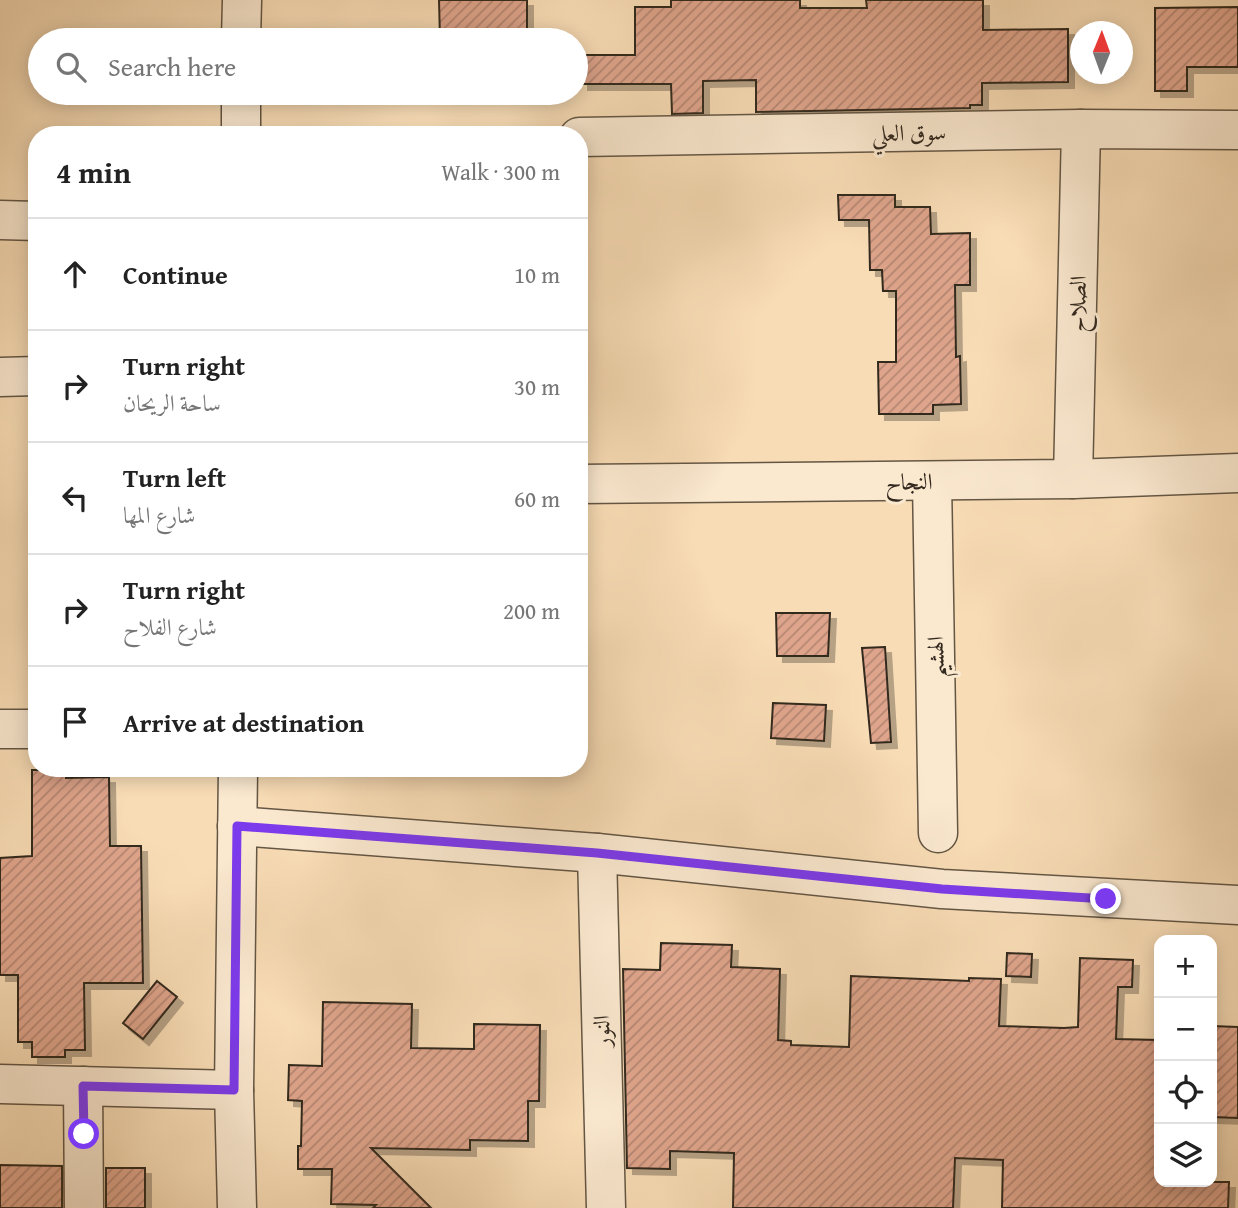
<!DOCTYPE html>
<meta charset="utf-8">
<style>
:root{--surface:#fff;--page:#f2f2f2;--text:#222;--muted:#767676;--line:#e0e0e0}
body{margin:0;font-family:"Gentium Book Plus",Amiri,serif;background:var(--page);color:var(--text)}
.controls{position:absolute;right:21px;bottom:21px;display:grid;overflow:hidden;border-radius:14px;box-shadow:0 4px 18px #0003}
.controls button{width:63px;height:63px;display:grid;place-items:center;padding:0;border:0;border-bottom:2px solid var(--line);background:var(--surface);color:var(--text);font:35px sans-serif}
.compass{position:absolute;left:1070px;top:21px;width:63px;height:63px;border-radius:50%;background:var(--surface);box-shadow:0 4px 18px #0003;rotate:1deg}
.stop{position:absolute;width:21px;height:21px;margin:-16px;border:5px solid #7c3aed;border-radius:50%;background:#fff}
.stop.end{background:#7c3aed;border-color:#fff;box-shadow:0 2px 7px #0008}
.list{margin:0;padding:0;list-style:none}
h2{display:flex;justify-content:space-between;align-items:center;height:91px;margin:0;padding:0 28px;font-size:30px}
h2 small{font-size:23px;font-weight:400;color:var(--muted)}
.list li{display:grid;grid-template-columns:46px 1fr auto;gap:21px;align-items:center;box-sizing:border-box;height:112px;padding:0 28px;border-top:2px solid var(--line)}
.list b{display:block;font-size:26px;white-space:nowrap}
.list p{margin:0;font-size:23px;white-space:nowrap;color:var(--muted)}
.list em{font-size:23px;font-style:normal;color:var(--muted)}
.icon{flex:none;width:38px;height:38px;fill:none;stroke:currentColor;stroke-width:2;stroke-linecap:round;stroke-linejoin:round}
.map{position:relative;flex:none;width:1238px;height:1208px;overflow:hidden}
.search{position:absolute;background:var(--surface);box-shadow:0 4px 18px #0003;left:28px;top:28px;width:560px;height:77px;display:flex;align-items:center;gap:18px;box-sizing:border-box;padding:0 24px;border-radius:38px;color:var(--muted);font-size:26px}
.panel{position:absolute;background:var(--surface);box-shadow:0 4px 18px #0003;left:28px;top:126px;width:560px;height:651px;border-radius:28px}
.map>svg:first-child{display:block}
.building{fill:url(#building-hatch);stroke:#33291f;stroke-width:2;filter:url(#shadow)}
.lines{fill:none;stroke-linecap:round;stroke-linejoin:round}
.minor-casing{stroke:#645644;stroke-width:41}
.minor{stroke:#fae8cf;stroke-width:38}
.route{stroke:#7c3aed;stroke-width:9}
.labels{text-anchor:middle;dominant-baseline:central;stroke-width:6;stroke-linejoin:round;paint-order:stroke}
.street-label{font-size:23px;fill:#33291f;stroke:#fae8cf}
</style>
<div class="map">
<svg width="1238" height="1208" viewBox="0 0 1238 1208">
<defs>
<pattern id="building-hatch" width="6" height="6" patternUnits="userSpaceOnUse" patternTransform="scale(1.75)"><rect width="6" height="6" fill="#dfa58c"/><path d="M-1 1l2-2M0 6l6-6M5 7l2-2" fill="none" stroke="#b58672"/></pattern>
<filter id="shadow"><feDropShadow dx="6" dy="6" stdDeviation="0" flood-color="#0004"/></filter>
</defs>
<rect width="100%" height="100%" fill="#f8dcb5"/>
<filter id="stains"><feTurbulence type="fractalNoise" baseFrequency=".00286" numOctaves="4"/><feColorMatrix values="0 0 0 0 .2 0 0 0 0 .09 0 0 0 0 .02 0 0 0 .5 -.17"/></filter>
<radialGradient id="worn" r=".72"><stop offset=".6" stop-color="#630" stop-opacity="0"/><stop offset="1" stop-color="#630" stop-opacity=".3"/></radialGradient>
<!-- building -->
<g class="building">
<polygon points="439,0 527,0 527,29 486,30 486,40 440,39"/>
<polygon points="671,0 800,0 800,8 867,8 866,0 983,0 983,30 1068,29 1068,82 982,83 982,105 970,105 970,108 756,112 756,80 703,81 703,113 672,114 671,84 582,84 582,55 635,55 635,7 671,7"/>
<polygon points="1238,7 1238,67 1187,67 1187,91 1155,91 1155,8"/>
<polygon points="838,195 895,195 895,207 930,207 931,234 970,233 970,285 955,285 956,357 960,356 961,404 933,405 933,414 879,414 878,362 896,362 896,291 883,291 882,270 870,270 869,220 839,220"/>
<polygon points="776,613 830,613 828,656 777,656"/>
<polygon points="885,647 891,742 871,743 862,648"/>
<polygon points="773,703 826,705 824,741 771,738"/>
<polygon points="32,770 66,770 66,778 109,777 110,846 141,846 143,983 84,983 85,1050 65,1050 65,1057 32,1057 32,1042 18,1042 18,975 0,975 0,858 32,856"/>
<polygon points="661,943 732,945 731,967 780,969 778,1040 791,1041 791,1045 849,1047 851,976 969,981 969,978 1001,979 999,1026 1064,1028 1078,1027 1080,958 1133,960 1132,987 1118,987 1116,1039 1159,1040 1159,1182 1229,1182 1228,1208 1002,1208 1003,1160 955,1158 953,1208 733,1208 734,1153 670,1151 670,1169 627,1168 623,969 660,970"/>
<polygon points="1007,953 1032,954 1031,977 1006,976"/>
<polygon points="157,981 177,997 143,1039 123,1023"/>
<polygon points="323,1002 412,1004 411,1048 474,1049 474,1024 540,1025 539,1101 528,1101 528,1141 470,1140 470,1150 371,1148 431,1208 373,1208 376,1205 331,1204 332,1169 298,1169 298,1146 301,1146 302,1101 288,1100 289,1065 322,1066"/>
<polygon points="1212,1026 1238,1027 1238,1118 1212,1117"/>
<polygon points="0,1165 62,1166 62,1208 0,1208"/>
<rect x="106" y="1168" width="39" height="40"/>
</g>
<g class="lines">
<defs>
<g id="minor">
<polyline points="241,40 242,0"/>
<polyline points="241,135 241,93"/>
<polyline points="579,137 1081,129 1238,130"/>
<polyline points="0,220 37,221"/>
<polyline points="0,377 37,376"/>
<polyline points="1073,479 1081,129"/>
<polyline points="932,481 938,833"/>
<polyline points="579,484 1073,479 1238,473"/>
<polyline points="0,729 37,729"/>
<polyline points="237,826 597,853 942,889 1238,905"/>
<polyline points="597,853 606,1208"/>
<polyline points="0,1084 234,1090"/>
<polyline points="83,1086 84,1208"/>
<polyline points="237,1208 234,1090 238,768"/>
</g>
</defs>
<!-- minor casing -->
<use href="#minor" class="minor-casing"/>
<!-- minor -->
<use href="#minor" class="minor"/>
</g>
<g class="lines">
<!-- route -->
<polyline class="route" points="84,1134 83,1086 234,1090 237,826 597,853 942,889 1106,899"/>
</g>
<g class="labels">
<!-- street labels -->
<g class="street-label">
<text transform="translate(909 132) rotate(-1)">سوق العلي</text>
<text transform="translate(1077 304) rotate(-89)">الصلاح</text>
<text transform="translate(909 481) rotate(-1)">النجاح</text>
<text transform="translate(935 657) rotate(-91)">الهشيم</text>
<text transform="translate(601 1031) rotate(-91)">النور</text>
</g>
</g>
<rect width="100%" height="100%" filter="url(#stains)"/>
<rect width="100%" height="100%" fill="url(#worn)"/>
</svg>
<div class="controls">
<button>+</button>
<button>−</button>
<button><svg class="icon" aria-label="locate" viewBox="0 0 24 24"><circle cx="12" cy="12" r="6"/><path d="M12 2v4M12 18v4M2 12h4M18 12h4"/></svg></button>
<button><svg class="icon" aria-label="layers" viewBox="0 0 24 24"><path d="M12 4l9 5-9 5-9-5zM3 14l9 5 9-5"/></svg></button>
</div>
<svg class="compass" viewBox="-18 -18 36 36"><path d="M0-13l5 13h-10z" fill="#e53935"/><path d="M0 13l5-13h-10z" fill="#767676"/></svg>
<div class="stop" style="left:84px;top:1134px"></div>
<div class="stop end" style="left:1106px;top:899px"></div>
<div class="search"><svg class="icon" aria-label="search" viewBox="0 0 24 24"><circle cx="10" cy="10" r="6"/><path d="M15 15l6 6"/></svg>Search here</div>
<section class="panel">
<h2>4 min<small>Walk · 300 m</small></h2>
<ul class="list">
<li><svg class="icon" aria-label="ahead" viewBox="0 0 24 24"><path d="M12 20V5M6 11l6-6 6 6"/></svg><div><b>Continue</b></div><em>10 m</em></li>
<li><svg class="icon" aria-label="right" viewBox="0 0 24 24"><path d="M7 20v-9h11M14 6l5 5-5 5"/></svg><div><b>Turn right</b><p>ساحة الريحان</p></div><em>30 m</em></li>
<li><svg class="icon" aria-label="left" viewBox="0 0 24 24"><path d="M17 20v-9H6M10 6l-5 5 5 5"/></svg><div><b>Turn left</b><p>شارع المها</p></div><em>60 m</em></li>
<li><svg class="icon" aria-label="right" viewBox="0 0 24 24"><path d="M7 20v-9h11M14 6l5 5-5 5"/></svg><div><b>Turn right</b><p>شارع الفلاح</p></div><em>200 m</em></li>
<li><svg class="icon" aria-label="arrive" viewBox="0 0 24 24"><path d="M6 21V4h12l-3 4 3 4H6"/></svg><div><b>Arrive at destination</b></div></li>
</ul>
</section>
</div>
